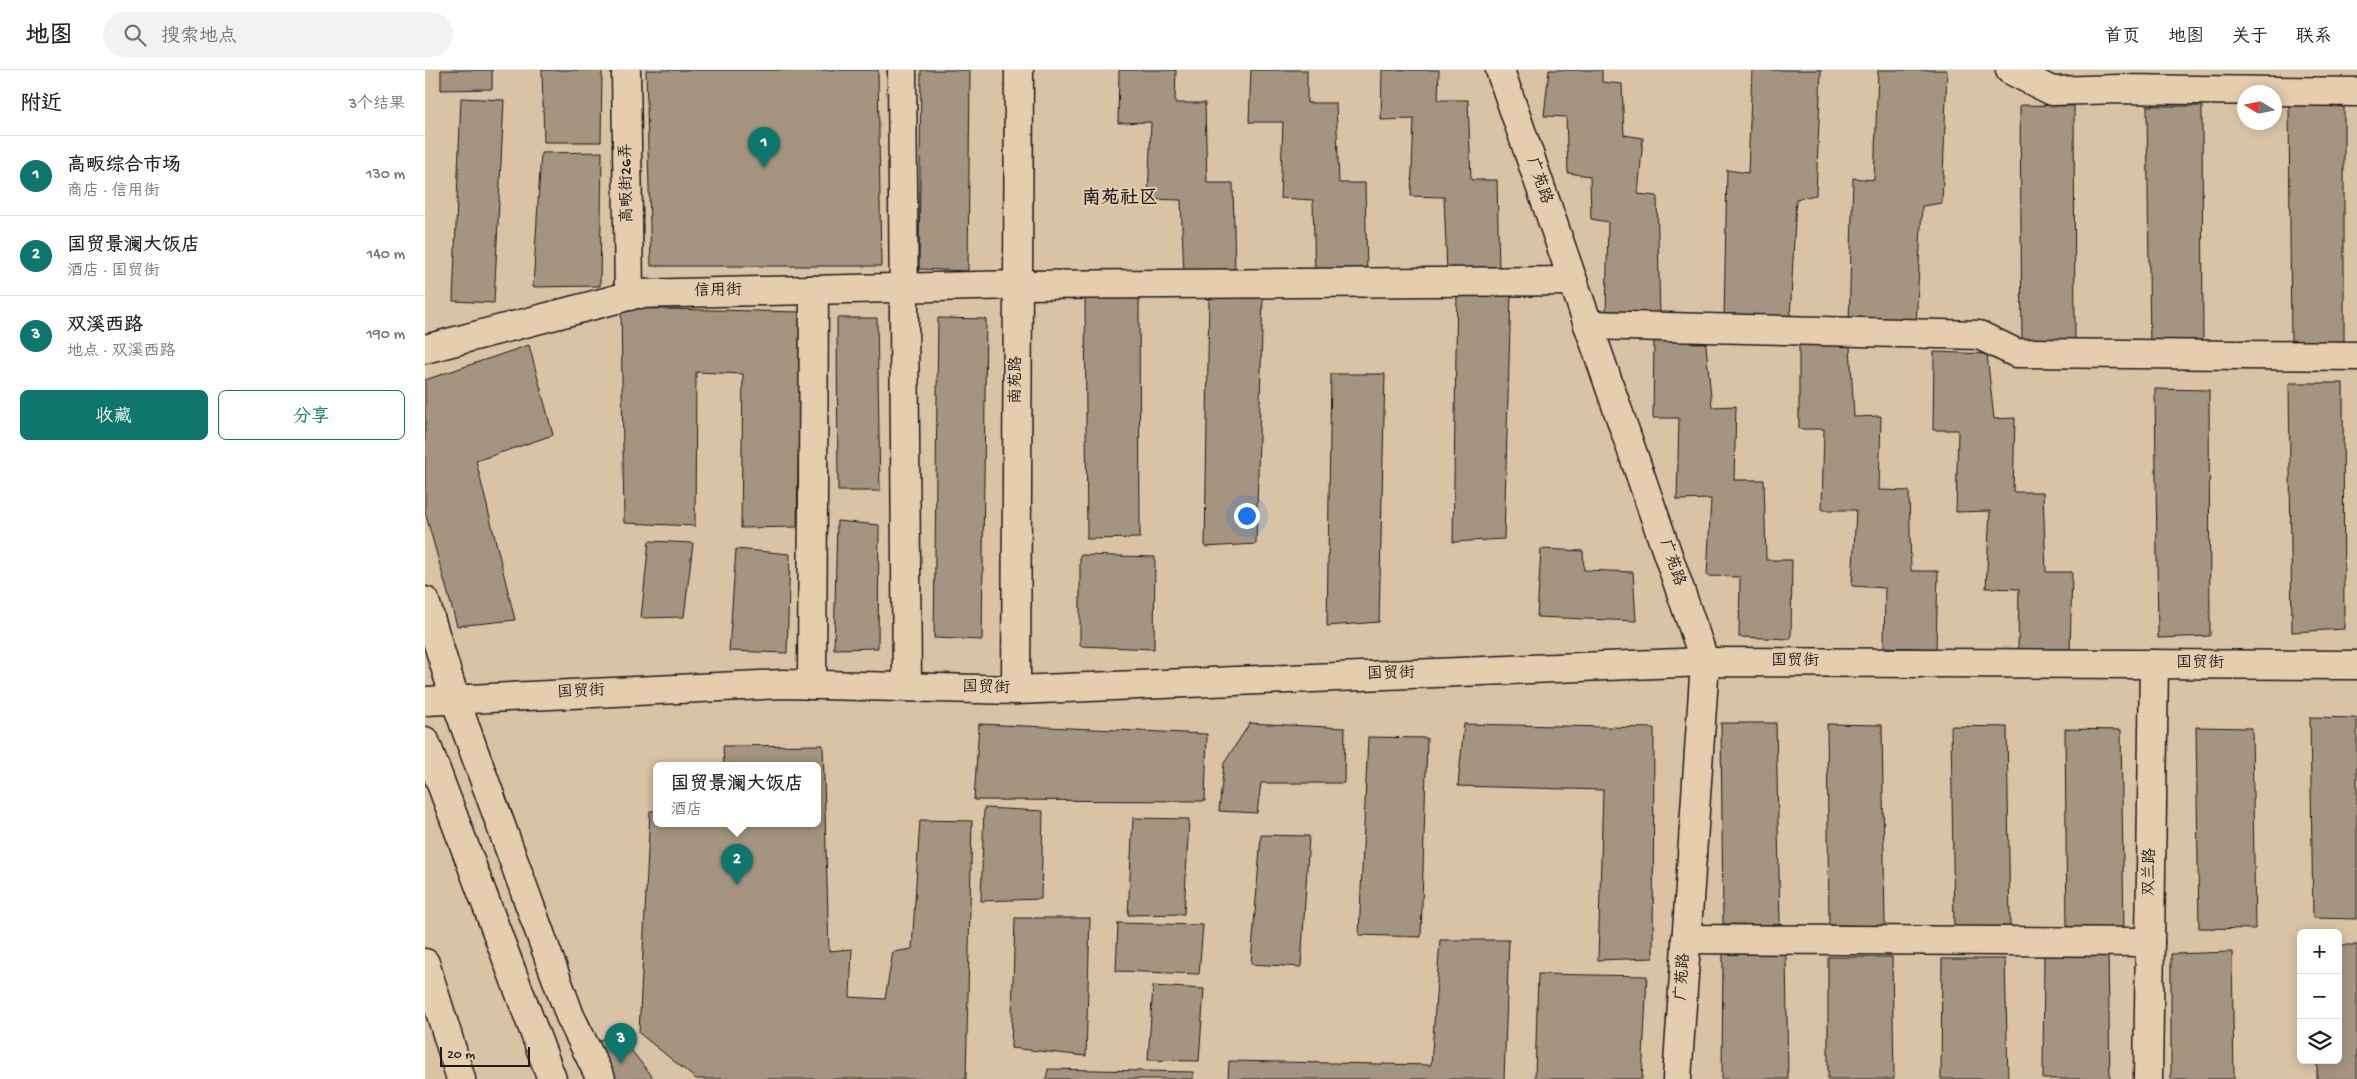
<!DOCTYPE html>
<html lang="zh">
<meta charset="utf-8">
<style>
:root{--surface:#fff;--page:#f2f2f2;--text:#202124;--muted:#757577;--line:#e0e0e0;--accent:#0f766e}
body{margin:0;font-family:"Gochi Hand","LXGW WenKai TC",sans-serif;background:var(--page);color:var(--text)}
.controls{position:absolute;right:15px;bottom:15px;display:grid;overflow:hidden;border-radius:8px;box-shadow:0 2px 12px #0003}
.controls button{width:45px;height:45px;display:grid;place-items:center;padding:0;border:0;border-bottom:1px solid var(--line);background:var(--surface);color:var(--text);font:25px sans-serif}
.compass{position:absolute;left:1812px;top:15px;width:45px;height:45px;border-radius:50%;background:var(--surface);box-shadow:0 2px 12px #0003;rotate:280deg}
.scale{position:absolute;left:15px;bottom:12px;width:90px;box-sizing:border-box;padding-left:5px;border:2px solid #1c1c1c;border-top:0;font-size:14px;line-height:18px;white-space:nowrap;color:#1c1c1c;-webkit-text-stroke:4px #e6cdae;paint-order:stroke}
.you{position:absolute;left:821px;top:445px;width:18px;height:18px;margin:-12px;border:4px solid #fff;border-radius:50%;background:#1a73e8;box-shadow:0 0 0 8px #1a73e833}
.badge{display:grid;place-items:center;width:32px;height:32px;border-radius:50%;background:var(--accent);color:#fff;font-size:16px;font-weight:700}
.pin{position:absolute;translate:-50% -41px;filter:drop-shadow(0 1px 2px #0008)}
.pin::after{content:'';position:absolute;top:26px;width:18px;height:15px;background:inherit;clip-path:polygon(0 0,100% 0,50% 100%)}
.popup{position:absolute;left:228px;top:692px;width:168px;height:65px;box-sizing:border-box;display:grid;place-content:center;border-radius:8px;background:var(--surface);filter:drop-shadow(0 1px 4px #0005);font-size:16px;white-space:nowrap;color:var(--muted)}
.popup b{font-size:19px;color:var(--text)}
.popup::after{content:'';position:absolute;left:50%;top:100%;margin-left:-10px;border:10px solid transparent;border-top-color:var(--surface)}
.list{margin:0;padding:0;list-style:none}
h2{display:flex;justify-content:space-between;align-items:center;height:65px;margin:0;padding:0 20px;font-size:21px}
h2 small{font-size:16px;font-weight:400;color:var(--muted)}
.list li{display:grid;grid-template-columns:32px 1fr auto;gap:15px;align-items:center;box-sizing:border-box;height:80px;padding:0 20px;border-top:1px solid var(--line)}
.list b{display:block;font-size:19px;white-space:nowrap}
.list p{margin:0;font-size:16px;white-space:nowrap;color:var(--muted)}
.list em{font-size:16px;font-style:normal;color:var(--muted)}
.actions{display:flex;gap:10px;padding:15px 20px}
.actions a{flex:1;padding:11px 0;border:1px solid var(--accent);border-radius:8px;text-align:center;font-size:18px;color:var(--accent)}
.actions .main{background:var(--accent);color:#fff}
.icon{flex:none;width:28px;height:28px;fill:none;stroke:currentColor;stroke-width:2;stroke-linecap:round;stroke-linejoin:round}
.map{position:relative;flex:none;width:1932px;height:1009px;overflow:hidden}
header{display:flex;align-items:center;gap:30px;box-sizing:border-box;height:70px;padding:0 25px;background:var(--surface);border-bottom:1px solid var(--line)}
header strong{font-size:24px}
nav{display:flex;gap:28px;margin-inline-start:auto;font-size:18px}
.search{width:350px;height:45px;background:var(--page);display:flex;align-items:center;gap:12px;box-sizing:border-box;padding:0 18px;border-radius:28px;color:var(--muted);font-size:19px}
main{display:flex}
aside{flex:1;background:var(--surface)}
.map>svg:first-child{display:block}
.building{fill:#a5947f;stroke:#1c1c1c}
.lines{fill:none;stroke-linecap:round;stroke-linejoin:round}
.minor-casing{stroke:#1c1c1c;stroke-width:31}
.major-casing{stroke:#1c1c1c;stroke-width:31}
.minor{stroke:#e6cdae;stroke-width:28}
.major{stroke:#e6cdae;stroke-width:28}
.labels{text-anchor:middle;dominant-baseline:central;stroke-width:4;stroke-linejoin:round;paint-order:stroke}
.street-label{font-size:16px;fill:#1c1c1c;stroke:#e6cdae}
.quarter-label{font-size:19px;font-weight:bold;fill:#1c1c1c;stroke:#e6cdae}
</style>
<header>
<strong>地图</strong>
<div class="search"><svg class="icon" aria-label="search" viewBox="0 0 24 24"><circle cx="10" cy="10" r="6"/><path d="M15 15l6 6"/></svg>搜索地点</div>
<nav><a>首页</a><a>地图</a><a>关于</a><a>联系</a></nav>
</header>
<main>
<aside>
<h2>附近<small>3个结果</small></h2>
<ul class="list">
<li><span class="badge">1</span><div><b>高畈综合市场</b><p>商店 · 信用街</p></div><em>130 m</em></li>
<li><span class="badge">2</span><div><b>国贸景澜大饭店</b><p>酒店 · 国贸街</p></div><em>140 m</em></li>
<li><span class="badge">3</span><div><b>双溪西路</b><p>地点 · 双溪西路</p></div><em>190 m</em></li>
</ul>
<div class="actions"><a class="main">收藏</a><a>分享</a></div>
</aside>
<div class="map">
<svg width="1932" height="1009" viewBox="0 0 1932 1009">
<rect width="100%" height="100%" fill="#dac2a5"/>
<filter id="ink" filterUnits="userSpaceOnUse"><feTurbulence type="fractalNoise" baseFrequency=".02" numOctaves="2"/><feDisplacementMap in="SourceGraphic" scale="10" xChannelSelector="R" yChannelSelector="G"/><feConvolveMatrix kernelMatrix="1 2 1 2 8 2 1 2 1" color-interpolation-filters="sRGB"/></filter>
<g filter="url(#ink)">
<!-- building -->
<g class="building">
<polygon points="16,0 67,0 67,19 16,20"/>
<polygon points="117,0 177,0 176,72 119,72"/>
<polygon points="221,0 453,0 456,196 226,196"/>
<polygon points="496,0 545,0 543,201 494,199"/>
<polygon points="694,0 751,0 750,33 780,33 782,113 808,113 810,205 759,205 756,130 723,129 726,52 693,53"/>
<polygon points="826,0 882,0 882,33 911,33 914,113 940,113 942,204 890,205 888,130 855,128 858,52 824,52"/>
<polygon points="957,0 1014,0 1013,30 1043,30 1046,110 1072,110 1074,202 1022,202 1019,127 986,126 989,49 956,50"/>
<polygon points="1124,0 1177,0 1177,12 1197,14 1199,65 1218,68 1213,124 1232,126 1235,246 1181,246 1183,152 1166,149 1165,106 1143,103 1141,47 1119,46"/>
<polygon points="1327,0 1396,0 1391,125 1371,129 1365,250 1299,248 1302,100 1323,103"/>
<polygon points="1453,0 1522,0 1517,133 1497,136 1491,257 1424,255 1428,108 1449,110"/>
<polygon points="36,28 79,30 69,233 28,231"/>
<polygon points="1595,35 1649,36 1650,277 1597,278"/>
<polygon points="1864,35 1919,35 1919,276 1866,277"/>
<polygon points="1722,36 1777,36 1778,278 1725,278"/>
<polygon points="177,82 175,216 108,217 116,83"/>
<polygon points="1032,220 1086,221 1079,469 1028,472"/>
<polygon points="660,226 714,227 715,468 662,469"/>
<polygon points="784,226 838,226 831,474 780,477"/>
<polygon points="196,238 376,242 372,457 316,458 318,304 271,302 270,456 199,453"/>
<polygon points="412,248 452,248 455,421 413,421"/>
<polygon points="513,248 561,249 557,570 509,568"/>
<polygon points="1229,263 1280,265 1287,337 1311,336 1309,410 1339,410 1341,490 1367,490 1366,569 1314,567 1315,507 1282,506 1286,429 1252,430 1254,348 1228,348"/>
<polygon points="1374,274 1425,276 1429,347 1456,346 1454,420 1484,421 1486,501 1513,501 1511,579 1459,577 1460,518 1427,516 1431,440 1397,440 1399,359 1374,359"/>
<polygon points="104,275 128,365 51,391 90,550 32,556 0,442 0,310"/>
<polygon points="1509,282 1562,284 1569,349 1590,348 1588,422 1618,422 1621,502 1647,502 1645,581 1593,579 1594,519 1561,518 1565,441 1531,442 1533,360 1508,360"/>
<polygon points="906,304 960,304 954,552 902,556"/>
<polygon points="1864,313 1918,313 1919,559 1867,562"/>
<polygon points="1730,319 1784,320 1785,566 1733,568"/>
<polygon points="412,451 454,455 453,578 409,579"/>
<polygon points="224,471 268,473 259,547 216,548"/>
<polygon points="311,479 365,484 362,583 304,581"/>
<polygon points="1116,479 1158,481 1159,500 1208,502 1211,551 1112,547"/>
<polygon points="655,485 730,487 729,579 655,576"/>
<polygon points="1885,647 1932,648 1932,849 1888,848"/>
<polygon points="825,653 920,658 919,713 836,713 832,743 794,741 799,693"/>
<polygon points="1296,653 1351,653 1355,855 1298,854"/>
<polygon points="554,654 782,664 780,731 549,730"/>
<polygon points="1039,654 1229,658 1228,888 1173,890 1178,720 1033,716"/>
<polygon points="1402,654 1457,655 1460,856 1404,855"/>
<polygon points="1526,656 1582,657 1585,858 1529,858"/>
<polygon points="1771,657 1827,658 1830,859 1774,858"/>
<polygon points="1640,659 1696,660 1699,862 1642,860"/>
<polygon points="943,667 1002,668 996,867 934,865"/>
<polygon points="398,675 404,881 427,879 425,927 460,929 468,882 487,879 495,750 547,751 541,1009 271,1009 214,963 225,741 232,741 232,754 392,754 392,696 299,696 298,676"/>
<polygon points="559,738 618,741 616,829 556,831"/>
<polygon points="708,748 764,749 759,844 703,845"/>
<polygon points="836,765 884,766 876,897 826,894"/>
<polygon points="590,848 665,848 661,986 586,978"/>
<polygon points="693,853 778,855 774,904 691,901"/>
<polygon points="1015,870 1084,870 1079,1009 803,1009 804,991 1006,995"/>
<polygon points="1913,875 1932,875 1932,1009 1892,1009 1892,990 1913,990"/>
<polygon points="1807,882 1809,1009 1746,1009 1746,884"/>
<polygon points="1619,883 1683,883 1685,1009 1618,1009"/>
<polygon points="1298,884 1361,884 1363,1009 1297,1009"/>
<polygon points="1403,887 1467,887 1469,1009 1403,1009"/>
<polygon points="1517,889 1580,889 1583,1009 1516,1009"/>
<polygon points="1113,904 1222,906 1217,1009 1110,1009"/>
<polygon points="728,916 779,919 774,991 723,990"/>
<polygon points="191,961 229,1009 188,1009 161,979"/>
<polygon points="623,999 768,1002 768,1009 621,1009"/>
</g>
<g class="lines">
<defs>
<g id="minor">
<polyline points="201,0 204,226"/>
<polyline points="477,0 482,617"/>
<polyline points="1075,0 1280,592 1252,1009"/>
<polyline points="1585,0 1627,21 1694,19 1932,22"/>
<polyline points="1163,255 1554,265 1591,283 1932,286"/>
<polyline points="0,279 211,224 593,215 1148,211"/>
<polyline points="0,531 30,629 145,946 176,1009"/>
<polyline points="387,615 389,220"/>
<polyline points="591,620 594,0"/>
<polyline points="0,631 358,614 591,620 1280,592 1932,595"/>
<polyline points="1261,869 1725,872"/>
<polyline points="1723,1009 1729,594"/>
</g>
<g id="major">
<polyline points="0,671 127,1009"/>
<polyline points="0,893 36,1009"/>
</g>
</defs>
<!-- minor casing -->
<use href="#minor" class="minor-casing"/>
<!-- major casing -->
<use href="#major" class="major-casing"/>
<!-- minor -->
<use href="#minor" class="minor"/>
<!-- major -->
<use href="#major" class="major"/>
</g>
</g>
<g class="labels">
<!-- street labels -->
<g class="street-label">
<text transform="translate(1113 111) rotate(71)">广苑路</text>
<text transform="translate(203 113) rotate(-91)">高畈街26弄</text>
<text transform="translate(293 222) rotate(-1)">信用街</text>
<text transform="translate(592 310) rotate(-90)">南苑路</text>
<text transform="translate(1246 493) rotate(71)">广苑路</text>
<text x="1370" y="592">国贸街</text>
<text x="1775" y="594">国贸街</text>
<text transform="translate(966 605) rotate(-2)">国贸街</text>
<text transform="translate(561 619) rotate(1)">国贸街</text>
<text transform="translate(156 623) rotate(-3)">国贸街</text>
<text transform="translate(1726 802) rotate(-89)">双兰路</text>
<text transform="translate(1259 907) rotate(-86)">广苑路</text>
</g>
<!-- quarter labels -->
<g class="quarter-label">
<text x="695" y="129">南苑社区</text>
</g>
</g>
</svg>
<div class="controls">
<button>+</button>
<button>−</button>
<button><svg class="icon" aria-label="layers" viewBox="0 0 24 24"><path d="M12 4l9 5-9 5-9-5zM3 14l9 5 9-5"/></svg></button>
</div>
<svg class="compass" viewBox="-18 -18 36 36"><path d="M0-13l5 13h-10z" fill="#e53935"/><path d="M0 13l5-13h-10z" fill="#757577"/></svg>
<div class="scale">20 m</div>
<div class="you"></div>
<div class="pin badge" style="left:339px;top:98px">1</div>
<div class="pin badge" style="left:312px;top:815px">2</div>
<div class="popup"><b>国贸景澜大饭店</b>酒店</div>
<div class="pin badge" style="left:196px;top:994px">3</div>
</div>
</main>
